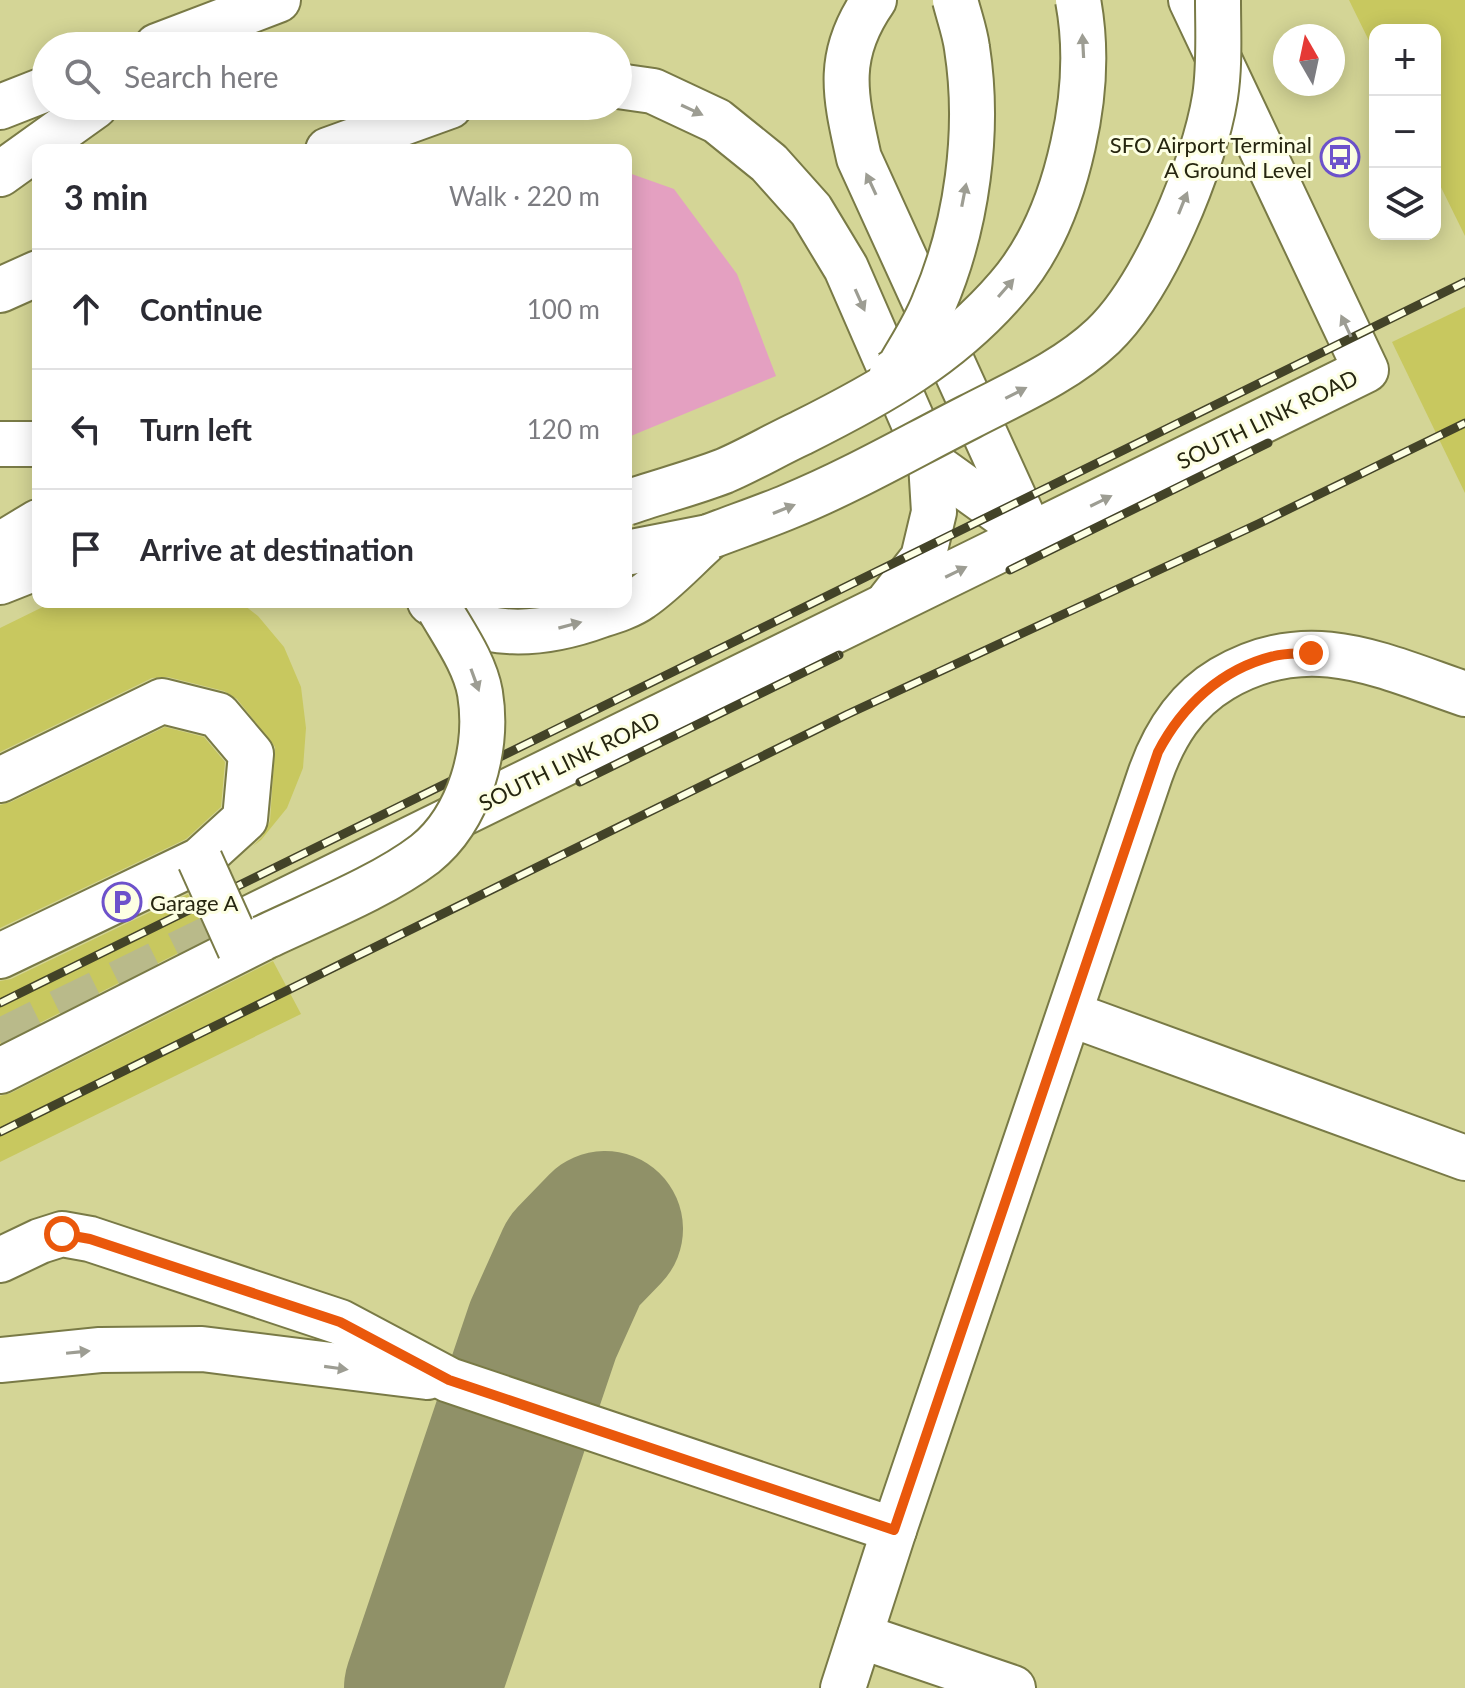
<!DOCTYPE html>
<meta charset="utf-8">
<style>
:root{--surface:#fff;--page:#f2f2f3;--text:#2b2b33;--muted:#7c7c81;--line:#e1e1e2}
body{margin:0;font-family:Lato,sans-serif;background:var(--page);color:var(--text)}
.controls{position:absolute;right:24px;top:24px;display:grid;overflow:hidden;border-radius:16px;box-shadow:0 4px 20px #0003}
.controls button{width:72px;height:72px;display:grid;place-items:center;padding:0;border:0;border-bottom:2px solid var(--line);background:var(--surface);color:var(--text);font:40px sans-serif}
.compass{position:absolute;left:1273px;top:24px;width:72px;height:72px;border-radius:50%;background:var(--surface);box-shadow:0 4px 20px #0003;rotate:351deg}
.stop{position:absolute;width:24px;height:24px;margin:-18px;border:6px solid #ea580c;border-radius:50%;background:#fff}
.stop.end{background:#ea580c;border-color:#fff;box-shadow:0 2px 8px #0008}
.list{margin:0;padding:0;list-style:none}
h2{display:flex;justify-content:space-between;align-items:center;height:104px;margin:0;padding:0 32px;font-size:34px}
h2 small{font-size:26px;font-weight:400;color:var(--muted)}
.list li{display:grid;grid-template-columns:52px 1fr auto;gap:24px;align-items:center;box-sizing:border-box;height:120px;padding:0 32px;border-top:2px solid var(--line)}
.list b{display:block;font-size:30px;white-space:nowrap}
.list em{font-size:26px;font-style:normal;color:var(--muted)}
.icon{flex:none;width:44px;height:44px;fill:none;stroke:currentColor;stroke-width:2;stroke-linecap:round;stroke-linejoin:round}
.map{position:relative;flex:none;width:1465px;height:1688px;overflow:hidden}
.search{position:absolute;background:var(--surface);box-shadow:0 4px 20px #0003;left:32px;top:32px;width:600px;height:88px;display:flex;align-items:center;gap:20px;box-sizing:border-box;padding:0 28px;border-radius:44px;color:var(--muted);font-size:30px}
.panel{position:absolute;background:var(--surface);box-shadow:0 4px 20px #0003;left:32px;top:144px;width:600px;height:464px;border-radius:16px}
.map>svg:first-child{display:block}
.built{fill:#d4d596;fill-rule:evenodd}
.green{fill:#e4a0c1}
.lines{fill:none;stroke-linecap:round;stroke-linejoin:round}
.taxiway{stroke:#909168;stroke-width:156}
.building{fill:#c8c85f}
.minor-tunnel{stroke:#b9ba8a;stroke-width:44;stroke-dasharray:44 22;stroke-linecap:butt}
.minor-casing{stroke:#797a46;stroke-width:48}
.major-casing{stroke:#797a46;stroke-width:48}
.minor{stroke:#fff;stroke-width:44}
.major{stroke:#fff;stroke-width:44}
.rail-casing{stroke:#434328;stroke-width:9}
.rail{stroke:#fdffe3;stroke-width:6;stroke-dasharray:18;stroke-linecap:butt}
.minor-bridge-casing{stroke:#797a46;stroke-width:48;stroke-linecap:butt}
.major-bridge-casing{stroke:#797a46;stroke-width:48;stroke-linecap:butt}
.minor-bridge{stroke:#fff;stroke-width:44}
.major-bridge{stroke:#fff;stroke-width:44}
.oneway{fill:#9d9d93}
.route{stroke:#ea580c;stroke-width:10}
.labels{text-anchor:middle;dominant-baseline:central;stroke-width:6;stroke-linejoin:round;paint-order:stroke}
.poi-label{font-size:22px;fill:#262610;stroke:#fdffe3;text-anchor:end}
.street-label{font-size:22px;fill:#262610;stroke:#fdffe3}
</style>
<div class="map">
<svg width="1465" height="1688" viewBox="0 0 1465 1688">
<rect width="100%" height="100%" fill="#dedfa8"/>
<!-- built -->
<path class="built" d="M0,0H1465V1688H0ZM1375,30H1435V234H1375ZM1285,36H1333V84H1285ZM46,46H618V106H46ZM38,150H626V602H38Z"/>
<!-- green -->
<polygon class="green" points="626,172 674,189 737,274 776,376 626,438"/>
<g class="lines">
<!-- taxiway -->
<polyline class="taxiway" points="422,1688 543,1330 574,1261 605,1229"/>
</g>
<!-- building -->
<g class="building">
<polygon points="1349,0 1465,0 1465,236 1435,175 1435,30 1375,30 1375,53"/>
<polygon points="1465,307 1465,493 1392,342"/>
<polygon points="53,602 240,602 258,616 284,647 301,687 306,728 303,768 287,808 261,840 253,846 262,837 270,821 275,747 237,699 224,691 168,677 152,678 0,752 0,628"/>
<polygon points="165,727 204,737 225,762 221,807 186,839 0,928 0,805 11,802"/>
<polygon points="188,894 208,938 0,1043 0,981 11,979"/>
<polygon points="273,961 301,1014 0,1162 0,1096 11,1093"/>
</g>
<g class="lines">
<!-- minor-tunnel -->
<polyline class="minor-tunnel" points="0,1041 252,917"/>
<defs>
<g id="minor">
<path d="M874,0C835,56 845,95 859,158L1031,535"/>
<polyline points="618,86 653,91 717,121 769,163 811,210 846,268 931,463 934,512 923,558 890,600"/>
<polyline points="328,150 450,106"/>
<polyline points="0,290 38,273"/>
<polyline points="0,444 38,444"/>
<polyline points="931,463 1030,534"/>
<polyline points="0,780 162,701 218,715 251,754 245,819 200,860 0,956"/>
<polyline points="252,917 1366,370 1191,0"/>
<polyline points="1070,1014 1465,1158"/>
<polyline points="0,1071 263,938"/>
<polyline points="0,1260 40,1241 62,1234 90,1239 340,1322 449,1380 894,1530"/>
<polyline points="0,1360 100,1350 202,1349 427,1377"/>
<polyline points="860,1636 1013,1688"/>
<path d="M843,1688L894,1530L1150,775C1164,735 1185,701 1222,679C1308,628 1380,665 1465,694"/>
</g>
<g id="major">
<polyline points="157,46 278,0"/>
<polyline points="0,107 46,89"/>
<polyline points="0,174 95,106"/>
<polyline points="0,545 38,522"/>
<polyline points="626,553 708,537"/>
<polyline points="0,582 38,567"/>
<path d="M430,602C480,642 544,636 601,615C614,611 630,606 641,598C666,581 688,556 711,536"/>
</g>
</defs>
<!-- minor casing -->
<use href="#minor" class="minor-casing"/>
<!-- major casing -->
<use href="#major" class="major-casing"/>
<!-- minor -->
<use href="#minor" class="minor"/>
<!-- major -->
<use href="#major" class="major"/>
<defs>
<g id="rail">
<polyline points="1010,570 1268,443"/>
<polyline points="580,782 839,655"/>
<polyline points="0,1003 1465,282"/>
<polyline points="0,1132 848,714 1258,524 1465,423"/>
</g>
</defs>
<!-- rail casing -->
<use href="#rail" class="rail-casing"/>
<!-- rail -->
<use href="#rail" class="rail"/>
<defs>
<g id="minor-bridge">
<path d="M892,373L899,368C911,347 925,326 934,303C967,226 980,131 967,48C965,32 959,16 955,0"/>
<path d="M626,503C658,492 693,483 724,471C750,460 775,445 801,433C879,394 950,355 1008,287C1043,247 1062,195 1073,145C1084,97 1087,48 1078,0"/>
<polyline points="200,860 240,949"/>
<path d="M263,938C313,914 382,887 425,854C470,818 489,748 480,693C475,664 455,636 440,610"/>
</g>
<path id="major-bridge" d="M711,536C737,526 764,517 790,506C851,481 910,447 969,417C1015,393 1065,372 1103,336C1154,287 1204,166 1215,97C1220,65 1218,32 1218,0"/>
</defs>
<!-- minor-bridge casing -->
<use href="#minor-bridge" class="minor-bridge-casing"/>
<!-- major-bridge casing -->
<use href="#major-bridge" class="major-bridge-casing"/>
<!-- minor-bridge -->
<use href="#minor-bridge" class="minor-bridge"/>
<!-- major-bridge -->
<use href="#major-bridge" class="major-bridge"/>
</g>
<!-- one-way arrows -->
<defs><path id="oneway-solid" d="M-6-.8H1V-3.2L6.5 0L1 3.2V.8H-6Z" transform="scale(2)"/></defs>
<g class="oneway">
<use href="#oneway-solid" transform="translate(1083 46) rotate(-93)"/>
<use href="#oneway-solid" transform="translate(692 110) rotate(25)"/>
<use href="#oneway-solid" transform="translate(871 184) rotate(-115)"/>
<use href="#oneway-solid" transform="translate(964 195) rotate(-79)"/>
<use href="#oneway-solid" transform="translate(1183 203) rotate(-68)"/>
<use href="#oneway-solid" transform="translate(1006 288) rotate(-49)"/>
<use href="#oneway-solid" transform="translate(860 300) rotate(66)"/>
<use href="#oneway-solid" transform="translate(1346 326) rotate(-115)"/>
<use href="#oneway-solid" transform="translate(1016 393) rotate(-27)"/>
<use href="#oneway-solid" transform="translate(1101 501) rotate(-26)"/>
<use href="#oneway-solid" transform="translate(784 509) rotate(-22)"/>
<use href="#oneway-solid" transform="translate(956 572) rotate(-26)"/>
<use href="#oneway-solid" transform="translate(570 625) rotate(-15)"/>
<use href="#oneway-solid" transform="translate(475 680) rotate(70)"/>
<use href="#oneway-solid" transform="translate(78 1352) rotate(-6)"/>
<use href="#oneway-solid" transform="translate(336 1368) rotate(8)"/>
</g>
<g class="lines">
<!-- route -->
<path class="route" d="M62,1234L90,1239L340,1322L449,1380L894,1530L1158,752C1182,706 1221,669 1274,656C1285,653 1299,654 1311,653"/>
</g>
<!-- icons -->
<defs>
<symbol id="bus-ring" viewBox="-11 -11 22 22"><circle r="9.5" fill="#fdffe3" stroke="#6d52cb" stroke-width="1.5"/><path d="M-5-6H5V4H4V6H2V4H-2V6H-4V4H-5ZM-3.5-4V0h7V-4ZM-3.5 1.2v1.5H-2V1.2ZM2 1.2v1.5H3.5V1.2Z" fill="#6d52cb"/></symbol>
<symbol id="parking-ring" viewBox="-11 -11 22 22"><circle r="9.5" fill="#fdffe3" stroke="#6d52cb" stroke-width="1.5"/><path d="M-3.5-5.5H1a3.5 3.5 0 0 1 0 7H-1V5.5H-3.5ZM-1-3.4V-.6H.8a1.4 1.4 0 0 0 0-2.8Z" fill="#6d52cb"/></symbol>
</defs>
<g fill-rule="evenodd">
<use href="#bus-ring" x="1318" y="135" width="44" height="44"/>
<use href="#parking-ring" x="100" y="880" width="44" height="44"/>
</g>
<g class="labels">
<!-- poi labels -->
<g class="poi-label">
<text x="1312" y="144">SFO Airport Terminal<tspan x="1312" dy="25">A Ground Level</tspan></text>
<text x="150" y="902" text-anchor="start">Garage A</text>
</g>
<!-- street labels -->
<g class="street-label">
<text transform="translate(1267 419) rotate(-26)">SOUTH LINK ROAD</text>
<text transform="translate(569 761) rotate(-26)">SOUTH LINK ROAD</text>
</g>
</g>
</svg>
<div class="controls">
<button>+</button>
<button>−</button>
<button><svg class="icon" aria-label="layers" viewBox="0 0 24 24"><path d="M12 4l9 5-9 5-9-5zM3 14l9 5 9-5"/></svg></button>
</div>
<svg class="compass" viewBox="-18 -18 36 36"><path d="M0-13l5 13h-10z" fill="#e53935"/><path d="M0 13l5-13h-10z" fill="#7c7c81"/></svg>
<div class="stop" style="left:62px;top:1234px"></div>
<div class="stop end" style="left:1311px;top:653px"></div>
<div class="search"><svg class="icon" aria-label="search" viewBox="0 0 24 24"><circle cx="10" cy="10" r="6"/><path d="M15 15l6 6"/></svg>Search here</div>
<section class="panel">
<h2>3 min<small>Walk · 220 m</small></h2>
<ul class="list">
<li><svg class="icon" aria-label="ahead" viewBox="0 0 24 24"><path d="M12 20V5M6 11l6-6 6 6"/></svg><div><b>Continue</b></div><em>100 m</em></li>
<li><svg class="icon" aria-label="left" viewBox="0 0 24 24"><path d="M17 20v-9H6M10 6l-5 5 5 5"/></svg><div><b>Turn left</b></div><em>120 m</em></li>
<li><svg class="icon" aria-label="arrive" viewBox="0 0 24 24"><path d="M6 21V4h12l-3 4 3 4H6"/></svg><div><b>Arrive at destination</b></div></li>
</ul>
</section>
</div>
